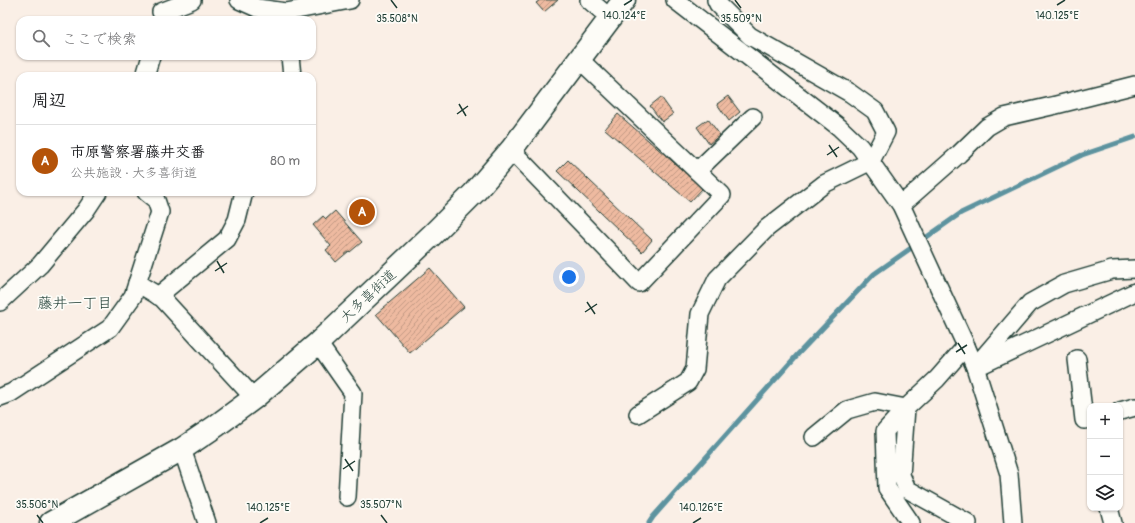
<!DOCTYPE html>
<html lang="ja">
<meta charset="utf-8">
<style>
:root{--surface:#fff;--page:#f6f6f6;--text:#202124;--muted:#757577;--line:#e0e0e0;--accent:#b45309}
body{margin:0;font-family:Pangolin,"Klee One",sans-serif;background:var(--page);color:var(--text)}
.controls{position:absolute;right:12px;bottom:12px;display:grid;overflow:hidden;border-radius:8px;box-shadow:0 1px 3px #0004}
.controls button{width:36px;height:36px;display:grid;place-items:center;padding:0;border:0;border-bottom:1px solid var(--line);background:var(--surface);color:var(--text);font:20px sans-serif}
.you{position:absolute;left:569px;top:277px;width:14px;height:14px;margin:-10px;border:3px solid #fff;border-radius:50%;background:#1a73e8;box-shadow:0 0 0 6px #1a73e833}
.badge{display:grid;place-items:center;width:26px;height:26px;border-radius:50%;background:var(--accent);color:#fff;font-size:13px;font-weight:700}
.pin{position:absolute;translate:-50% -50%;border:2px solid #fff;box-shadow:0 1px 4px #0006}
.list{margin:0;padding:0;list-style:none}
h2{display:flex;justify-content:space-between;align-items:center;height:52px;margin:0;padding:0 16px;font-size:17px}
h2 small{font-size:13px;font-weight:400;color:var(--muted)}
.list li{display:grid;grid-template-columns:26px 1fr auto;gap:12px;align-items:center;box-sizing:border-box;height:72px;padding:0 16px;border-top:1px solid var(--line)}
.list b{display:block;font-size:15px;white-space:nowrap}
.list p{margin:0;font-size:13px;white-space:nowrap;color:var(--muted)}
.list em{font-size:13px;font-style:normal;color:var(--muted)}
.icon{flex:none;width:22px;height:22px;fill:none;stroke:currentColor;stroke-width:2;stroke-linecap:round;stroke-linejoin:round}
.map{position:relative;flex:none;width:1135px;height:523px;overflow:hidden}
.search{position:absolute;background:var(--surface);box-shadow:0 1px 3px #0004;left:16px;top:16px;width:300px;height:44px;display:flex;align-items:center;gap:10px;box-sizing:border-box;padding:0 14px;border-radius:12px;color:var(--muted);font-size:15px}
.panel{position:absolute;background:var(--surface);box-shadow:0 1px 3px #0004;left:16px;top:72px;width:300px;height:124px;border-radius:12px}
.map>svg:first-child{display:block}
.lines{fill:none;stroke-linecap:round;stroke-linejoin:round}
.stream{stroke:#5d939f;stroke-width:5}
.building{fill:url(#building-hatch);stroke:#1f3d34}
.street-casing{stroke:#1f3d34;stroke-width:20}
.highway-casing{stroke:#1f3d34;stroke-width:25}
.street{stroke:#fdfcf7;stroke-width:17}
.highway{stroke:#fdfcf7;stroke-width:22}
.ticks{fill:none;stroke:#1f3d34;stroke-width:1.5}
.labels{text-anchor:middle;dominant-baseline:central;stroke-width:3.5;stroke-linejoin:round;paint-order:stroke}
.street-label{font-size:14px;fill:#1f3d34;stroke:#fdfcf7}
.neighbourhood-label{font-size:15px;fill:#1f3d34;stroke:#fdfcf7}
.ticks-label{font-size:10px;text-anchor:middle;fill:#1f3d34;stroke:#fdfcf7;stroke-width:3.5;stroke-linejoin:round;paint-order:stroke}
</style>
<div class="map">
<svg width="1135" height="523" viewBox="0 0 1135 523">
<defs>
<pattern id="building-hatch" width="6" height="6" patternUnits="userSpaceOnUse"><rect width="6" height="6" fill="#eebaa0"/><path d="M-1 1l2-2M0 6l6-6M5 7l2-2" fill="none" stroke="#c09883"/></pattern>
</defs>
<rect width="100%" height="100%" fill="#faefe6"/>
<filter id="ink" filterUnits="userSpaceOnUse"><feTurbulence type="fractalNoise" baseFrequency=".025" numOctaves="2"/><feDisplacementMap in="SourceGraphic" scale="8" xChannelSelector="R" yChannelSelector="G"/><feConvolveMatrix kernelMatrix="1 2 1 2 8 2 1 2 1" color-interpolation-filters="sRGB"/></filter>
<g filter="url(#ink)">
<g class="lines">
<!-- stream -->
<polyline class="stream" points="649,523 653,517 798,354 874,274 961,213 1082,155 1135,137"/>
</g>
<!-- building -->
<g class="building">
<polygon points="540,0 558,0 544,12 536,3"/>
<polygon points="728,96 740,112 729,121 717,104"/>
<polygon points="661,97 673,114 662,122 650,106"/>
<polygon points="618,114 703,188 690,202 605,129"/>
<polygon points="708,119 720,135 709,144 697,127"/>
<polygon points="568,160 652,240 642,252 557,171"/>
<polygon points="335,211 362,242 350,252 349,251 336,262 326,250 331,246 313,225 323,216 326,219"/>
<polygon points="430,268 464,307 410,353 376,314"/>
</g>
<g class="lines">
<defs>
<g id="street">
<polyline points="239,0 257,8 286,12 350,0"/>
<polyline points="589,0 610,18"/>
<polyline points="675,0 839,127 860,147 901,205 966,346 975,367 1009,474 1013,523"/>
<polyline points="161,12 192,0"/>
<polyline points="290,56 292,76"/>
<polyline points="145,76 151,56"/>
<polyline points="511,150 639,283 722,195 697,171 579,59"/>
<polyline points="697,171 753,117"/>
<polyline points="901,205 959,154 987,127 1004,117 1056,105 1135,85"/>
<polyline points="137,283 162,298 254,398"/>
<polyline points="158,296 227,239 237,220 244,192"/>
<polyline points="0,302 40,265 86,210 98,192"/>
<polyline points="318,343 353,393 347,497"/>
<polyline points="966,346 937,379 906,408 901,475 907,489 968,523"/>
<polyline points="1077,359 1084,420 1090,419"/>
<polyline points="981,365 1135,292"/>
<polyline points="975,367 1030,303 1064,284 1112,270 1135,269"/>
<polyline points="0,397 11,393 110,328 133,296 160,212 156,200 146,192"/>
<polyline points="1120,411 1135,407"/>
<polyline points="638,414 688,382 695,369 700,314 717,279 767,228 824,184 871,161 886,132 875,111 850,93 750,36 718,4 716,0"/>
<polyline points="814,437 847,410 875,402 906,408 885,431 887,488 911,523"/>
<polyline points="182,449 207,523"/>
<polyline points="1109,508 1113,523"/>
</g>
<polyline id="highway" points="51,523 182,449 216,426 254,398 318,343 434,233 474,193 511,150 624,0"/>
</defs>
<!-- street casing -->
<use href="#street" class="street-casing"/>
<!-- highway casing -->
<use href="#highway" class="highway-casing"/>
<!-- street -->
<use href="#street" class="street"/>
<!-- highway -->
<use href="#highway" class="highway"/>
</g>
</g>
<!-- ticks -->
<path class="ticks" d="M391,0L397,8M735,0L741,8M624,5L632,0M1057,5L1065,0M459,104L466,116M457,114L468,106M829,145L837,157M827,155L839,147M217,261L224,273M215,271L227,263M587,302L595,314M585,312L597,304M958,343L965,354M956,352L967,345M345,459L353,471M343,469L355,461M37,515L43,523M381,515L387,523M260,523L268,518M693,523L701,518"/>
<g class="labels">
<!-- street labels -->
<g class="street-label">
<text transform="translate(368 296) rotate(-43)">大多喜街道</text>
</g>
<!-- neighbourhood labels -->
<g class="neighbourhood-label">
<text x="75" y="303">藤井一丁目</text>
</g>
</g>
<g class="ticks-label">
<text x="624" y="19">140.124°E</text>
<text x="1057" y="19">140.125°E</text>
<text x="397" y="22">35.508°N</text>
<text x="741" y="22">35.509°N</text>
<text x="37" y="508">35.506°N</text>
<text x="381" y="508">35.507°N</text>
<text x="268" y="511">140.125°E</text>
<text x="701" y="511">140.126°E</text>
</g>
</svg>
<div class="controls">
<button>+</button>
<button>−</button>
<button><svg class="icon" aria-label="layers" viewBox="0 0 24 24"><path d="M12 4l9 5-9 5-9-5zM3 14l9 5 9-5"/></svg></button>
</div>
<div class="you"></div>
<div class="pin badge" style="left:362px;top:212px">A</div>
<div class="search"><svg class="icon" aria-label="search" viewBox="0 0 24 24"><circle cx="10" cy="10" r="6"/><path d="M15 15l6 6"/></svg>ここで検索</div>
<section class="panel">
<h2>周辺<small></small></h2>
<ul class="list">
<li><span class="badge">A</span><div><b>市原警察署藤井交番</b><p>公共施設 · 大多喜街道</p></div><em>80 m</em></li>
</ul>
</section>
</div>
